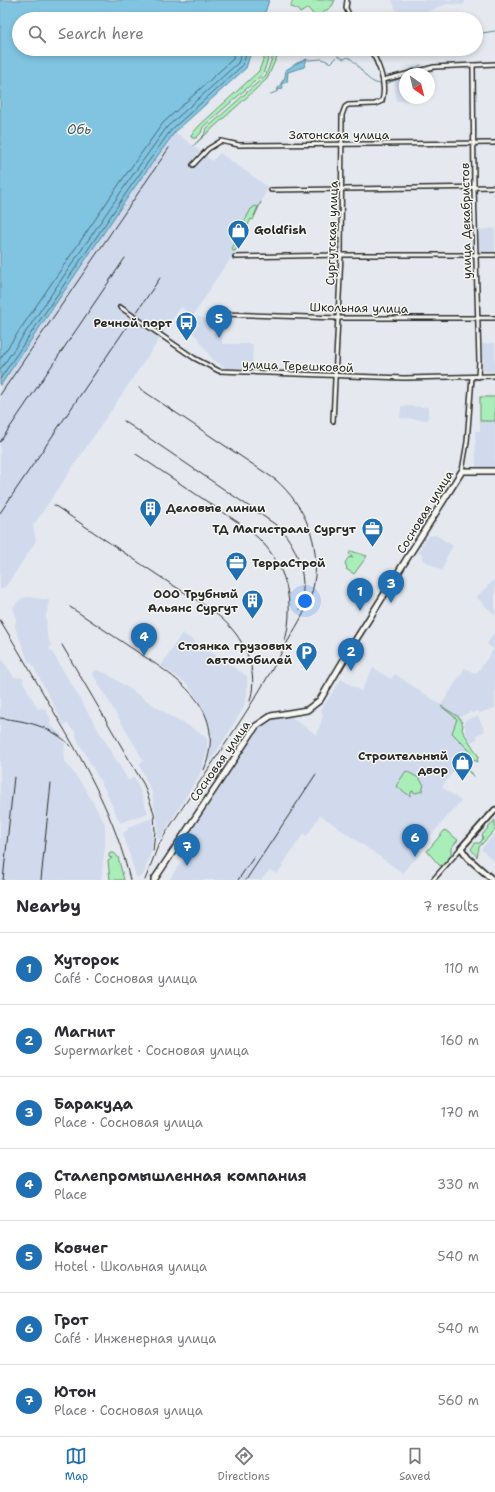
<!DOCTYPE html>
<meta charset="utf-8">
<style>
:root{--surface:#fff;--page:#f2f2f3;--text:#2b2b33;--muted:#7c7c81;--line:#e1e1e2;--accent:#1f6fb2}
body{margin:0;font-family:"Shantell Sans",sans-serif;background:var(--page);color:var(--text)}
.compass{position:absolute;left:399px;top:68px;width:36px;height:36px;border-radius:50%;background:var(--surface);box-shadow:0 2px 6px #0003;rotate:145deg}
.you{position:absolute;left:305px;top:601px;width:14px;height:14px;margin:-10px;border:3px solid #fff;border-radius:50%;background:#1a73e8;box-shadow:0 0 0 6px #1a73e833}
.badge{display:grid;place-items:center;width:26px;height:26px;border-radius:50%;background:var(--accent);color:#fff;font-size:13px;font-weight:700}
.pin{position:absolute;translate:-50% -33px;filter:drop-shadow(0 1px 2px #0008)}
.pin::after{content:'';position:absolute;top:21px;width:14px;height:12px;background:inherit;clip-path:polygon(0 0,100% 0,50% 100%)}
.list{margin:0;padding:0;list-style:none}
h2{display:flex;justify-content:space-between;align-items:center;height:52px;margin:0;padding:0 16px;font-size:17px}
h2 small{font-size:13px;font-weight:400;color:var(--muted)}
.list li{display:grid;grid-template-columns:26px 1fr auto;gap:12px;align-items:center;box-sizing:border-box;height:72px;padding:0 16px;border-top:1px solid var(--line)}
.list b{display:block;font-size:15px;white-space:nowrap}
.list p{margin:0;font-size:13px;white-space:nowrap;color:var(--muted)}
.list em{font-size:13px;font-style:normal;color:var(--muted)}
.icon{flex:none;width:22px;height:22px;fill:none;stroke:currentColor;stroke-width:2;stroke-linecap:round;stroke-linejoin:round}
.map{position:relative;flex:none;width:495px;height:880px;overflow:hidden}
.search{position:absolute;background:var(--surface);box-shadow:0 2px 6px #0003;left:12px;right:12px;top:12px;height:44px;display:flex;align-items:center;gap:10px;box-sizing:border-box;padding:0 14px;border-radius:22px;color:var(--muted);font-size:15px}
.sheet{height:556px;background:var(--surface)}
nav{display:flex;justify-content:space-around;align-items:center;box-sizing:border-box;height:56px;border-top:1px solid var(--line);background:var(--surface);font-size:11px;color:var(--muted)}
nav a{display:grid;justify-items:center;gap:2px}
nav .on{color:var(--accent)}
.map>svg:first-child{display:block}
.built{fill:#d0daec}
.green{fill:#a9eeb9;stroke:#6a8c72}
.water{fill:#80c4e1;stroke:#5e8798}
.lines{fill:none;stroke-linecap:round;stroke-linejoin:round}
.shore{stroke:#4d6874;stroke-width:1}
.stream{stroke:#5e8798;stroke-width:1}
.street-casing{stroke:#2b2b2b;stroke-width:6}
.secondary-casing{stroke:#2b2b2b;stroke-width:8}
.primary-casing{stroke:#2b2b2b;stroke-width:8}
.street{stroke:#f6f6f2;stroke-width:3}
.secondary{stroke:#f6f6f2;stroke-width:4.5}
.primary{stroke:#f6f6f2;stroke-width:5}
.rail{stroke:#2b2b2b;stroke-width:1}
.labels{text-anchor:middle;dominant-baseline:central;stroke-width:3;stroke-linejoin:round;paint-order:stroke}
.street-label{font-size:12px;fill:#2b2b2b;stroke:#f6f6f2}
.poi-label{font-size:12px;font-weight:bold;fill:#2b2b2b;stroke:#f6f6f2;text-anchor:end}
.water-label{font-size:13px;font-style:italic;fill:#445962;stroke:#f6f6f2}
</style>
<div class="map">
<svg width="495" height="880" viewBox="0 0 495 880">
<rect width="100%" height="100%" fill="#e5e9ef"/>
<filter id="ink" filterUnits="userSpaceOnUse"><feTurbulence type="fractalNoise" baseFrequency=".025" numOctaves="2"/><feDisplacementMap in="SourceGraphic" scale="8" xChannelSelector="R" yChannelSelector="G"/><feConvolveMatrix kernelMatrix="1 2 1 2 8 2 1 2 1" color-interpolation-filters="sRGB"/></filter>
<g filter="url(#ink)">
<!-- built -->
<g class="built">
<polygon points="392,0 465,0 465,2 464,5 447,4 409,19 399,19"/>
<polygon points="405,78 405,98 412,98 412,101 396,101 395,81"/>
<polygon points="175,132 200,151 196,156 201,159 205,155 212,161 220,153 268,187 253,220 251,219 230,260 211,286 210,290 193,316 181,307 33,526 36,541 7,585 0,590 0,386 134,188"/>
<polygon points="495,228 495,251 479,252 479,230"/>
<polygon points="196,316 206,319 211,332 222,333 222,344 253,344 252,368 226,368 212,359 197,337 192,333 192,318"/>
<polygon points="495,343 495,372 483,371 482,344"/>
<polygon points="401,406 428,407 428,420 400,418"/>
<polygon points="480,421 495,421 495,467 476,467 475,431 480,431"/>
<polygon points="436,535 453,546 448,554 442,571 422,559 423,556 418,552 428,536"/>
<polygon points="495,579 495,615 476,597"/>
<polygon points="29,597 49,600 46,616 47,636 51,645 49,651 51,650 128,780 135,777 148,813 120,823 105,790 79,743 74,729 72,730 67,723 64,725 31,662 29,663 15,627 16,619 13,607 22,598"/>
<polygon points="495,631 495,708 479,713 478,711 472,713 470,712 459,717 462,723 457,729 476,752 462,765 459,764 442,787 461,801 421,847 420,849 423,851 413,862 410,860 411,862 403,873 320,815 307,836 303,834 277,874 270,870 261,880 169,880 187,853 182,849 190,836 188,835 244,752 243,750 263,723 271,718 290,716 317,735 323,715 321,710 341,679 361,691 373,668 391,679 395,674 441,705 465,668 476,674 494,649 487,644"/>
<polygon points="182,633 247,676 247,695 243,709 209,764 211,740 210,728 203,707 187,684 161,666"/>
<polygon points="0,657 14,677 24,678 23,682 38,709 42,708 46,709 51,720 49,724 62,735 60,738 65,743 64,760 85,788 105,824 105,846 101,880 0,880"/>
<polygon points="97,670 106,673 173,718 183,722 207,738 207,751 200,774 160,839 157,838 158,826 152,793 139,764 144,761 92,673"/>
<polygon points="478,716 485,731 477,735 478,739 471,742 467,736 464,725 465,720"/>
<polygon points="152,818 153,837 151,853 144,873 142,876 136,877 123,833 128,830 128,827"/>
<polygon points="495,834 495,862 481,849"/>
</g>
<!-- green -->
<g class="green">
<polygon points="293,0 335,0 332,6 316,18 308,8 300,13 297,9 290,7"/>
<polygon points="275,50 279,52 267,79 193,146 204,135 206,129 266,75"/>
<polygon points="266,52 270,53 263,74 203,127 201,133 196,138 192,138 191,135 200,125 259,71"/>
<polygon points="261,202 253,220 251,219 235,251 233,251 232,249 237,238 234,228 237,224 242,226 251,209 255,206 258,207 254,216"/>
<rect x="480" y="397" width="15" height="24"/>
<polygon points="351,551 367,556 354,574 346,569 347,568 345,563 349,557 353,558 349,554"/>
<polygon points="441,706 459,717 463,725 462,730 479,757 477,758 478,762 471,759 470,762 466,766 475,778 463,766 470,751 452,733 457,719"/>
<polygon points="406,771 419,778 424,785 422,791 416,793 412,791 410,796 396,786"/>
<polygon points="495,820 495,830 479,847 477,857 471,849 475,843 480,843 483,838 482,835"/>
<polygon points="445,830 458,840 451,848 451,856 443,866 439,865 427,851"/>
<polygon points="109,853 114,853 118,857 124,880 110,880 108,861 112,858 109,857"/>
</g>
<!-- water -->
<g class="water">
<polygon points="0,0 269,0 263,19 19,19 19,49 252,49 246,68 175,132 134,188 0,386"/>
<polygon points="307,59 304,67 288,72 287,82 281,84 283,87 282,89 277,90 285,77 286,70 297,63"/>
</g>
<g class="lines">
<!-- shore -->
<g class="shore">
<polyline points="0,359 122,180 163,123 233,59 236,49"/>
<polyline points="0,370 127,183 167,127 238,63 243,49"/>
<polyline points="0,379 131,186 171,130 242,66 248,49"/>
</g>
<!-- stream -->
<g class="stream">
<polyline points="476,34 495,31"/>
<path d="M308,60L322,59L331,63L338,56L344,59L348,57C360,63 365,83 380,84"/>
<polyline points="406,72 421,65"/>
<polyline points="401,78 403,77"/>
<polyline points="385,84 399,79"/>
<polyline points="271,94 278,91"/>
</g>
<defs>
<g id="street">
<polyline points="347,0 346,8 351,19"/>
<polyline points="473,65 474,188 479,361 478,377"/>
<polyline points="383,80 434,67 495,64"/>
<polyline points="193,165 208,149 221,141 239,145 495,143"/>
<polyline points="271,190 495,187"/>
<polyline points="235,257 341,255 495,255"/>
<polyline points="120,307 194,358 219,371 404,378 495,376"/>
<polyline points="222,314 338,318 495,318"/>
<path d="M333,421L341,255L342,115L345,107L348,105L375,104L382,101C387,83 379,64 370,49"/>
<polyline points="462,471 467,442 472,377"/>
<polyline points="433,880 461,848"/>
</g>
<polyline id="secondary" points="493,880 468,858 461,848 495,810"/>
<polyline id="primary" points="154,880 256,726 271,716 307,710 320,700 355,641 462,471 495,471"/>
</defs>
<!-- street casing -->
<use href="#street" class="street-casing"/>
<!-- secondary casing -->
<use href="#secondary" class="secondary-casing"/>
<!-- primary casing -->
<use href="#primary" class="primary-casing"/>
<!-- street -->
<use href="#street" class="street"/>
<!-- secondary -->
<use href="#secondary" class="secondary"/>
<!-- primary -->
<use href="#primary" class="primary"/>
<!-- rail -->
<g class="rail">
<path d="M139,388L276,480C305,506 321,543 314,583C311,604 298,623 288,641C253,707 208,768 167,831L158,846L145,880"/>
<polyline points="0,395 169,148"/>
<path d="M124,421L279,527C300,550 308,580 300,610"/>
<polyline points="0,442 125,258"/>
<path d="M136,454L245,527C283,555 297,595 285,641"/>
<path d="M54,505C93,532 132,558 171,584C193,598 221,613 236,634C250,653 257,678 250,701"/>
<polyline points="0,513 160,278"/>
<path d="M70,607C92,622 114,636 136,651C180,680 228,709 204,770"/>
<path d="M0,620C19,651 36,681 54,712C86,766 116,819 130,880"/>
<polyline points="62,645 144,785 154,813 155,831 153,851"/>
<path d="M0,718C27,721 51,726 71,746"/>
<polyline points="3,880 14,777"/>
<polyline points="41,880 51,783"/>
<polyline points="238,880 254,857"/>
<polyline points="246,880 316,774"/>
</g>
</g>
</g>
<!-- icons -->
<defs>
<symbol id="shop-pin" viewBox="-11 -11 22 30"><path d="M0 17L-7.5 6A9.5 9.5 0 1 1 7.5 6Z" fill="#1f6fb2" stroke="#f6f6f2"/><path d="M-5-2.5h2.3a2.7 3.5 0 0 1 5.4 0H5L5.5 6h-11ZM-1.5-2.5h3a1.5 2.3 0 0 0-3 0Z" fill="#fff"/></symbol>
<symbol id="bus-pin" viewBox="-11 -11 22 30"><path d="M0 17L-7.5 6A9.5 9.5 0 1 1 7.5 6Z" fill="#1f6fb2" stroke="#f6f6f2"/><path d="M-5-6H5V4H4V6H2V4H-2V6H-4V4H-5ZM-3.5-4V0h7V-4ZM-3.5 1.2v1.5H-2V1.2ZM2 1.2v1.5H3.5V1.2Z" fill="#fff"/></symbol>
<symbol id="building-pin" viewBox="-11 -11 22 30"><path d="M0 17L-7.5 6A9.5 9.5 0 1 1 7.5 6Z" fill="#1f6fb2" stroke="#f6f6f2"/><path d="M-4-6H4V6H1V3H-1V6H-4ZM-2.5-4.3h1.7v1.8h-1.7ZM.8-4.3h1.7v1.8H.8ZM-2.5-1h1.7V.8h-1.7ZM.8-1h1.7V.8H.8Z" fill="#fff"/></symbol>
<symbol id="office-pin" viewBox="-11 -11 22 30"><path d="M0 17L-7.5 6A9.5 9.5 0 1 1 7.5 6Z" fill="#1f6fb2" stroke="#f6f6f2"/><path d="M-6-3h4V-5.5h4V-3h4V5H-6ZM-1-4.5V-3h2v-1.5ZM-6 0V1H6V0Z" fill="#fff"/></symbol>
<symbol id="parking-pin" viewBox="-11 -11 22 30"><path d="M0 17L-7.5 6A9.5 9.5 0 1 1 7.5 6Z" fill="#1f6fb2" stroke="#f6f6f2"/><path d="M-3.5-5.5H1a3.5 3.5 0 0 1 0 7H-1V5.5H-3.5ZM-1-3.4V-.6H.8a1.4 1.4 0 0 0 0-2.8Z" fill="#fff"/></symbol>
</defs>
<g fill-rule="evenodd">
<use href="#shop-pin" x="226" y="218" width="25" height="34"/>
<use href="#bus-pin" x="174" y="310" width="25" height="34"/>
<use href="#building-pin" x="138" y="496" width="25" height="34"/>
<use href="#office-pin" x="360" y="516" width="25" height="34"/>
<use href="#office-pin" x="224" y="550" width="25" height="34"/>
<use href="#building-pin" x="240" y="588" width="25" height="34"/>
<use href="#parking-pin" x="294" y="640" width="25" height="34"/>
<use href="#shop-pin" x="450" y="750" width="25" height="34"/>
</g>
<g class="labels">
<!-- street labels -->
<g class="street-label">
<text x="339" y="135">Затонская улица</text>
<text transform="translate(466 221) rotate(-91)">улица Декабристов</text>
<text transform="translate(332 233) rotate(-88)">Сургутская улица</text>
<text transform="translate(359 308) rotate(1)">Школьная улица</text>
<text transform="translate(298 366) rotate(2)">улица Терешковой</text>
<text transform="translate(425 512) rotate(-58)">Сосновая улица</text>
<text transform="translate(220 761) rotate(-55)">Сосновая улица</text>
</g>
<!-- poi labels -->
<g class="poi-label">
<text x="254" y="230" text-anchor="start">Goldfish</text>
<text x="172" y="323">Речной порт</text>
<text x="166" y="508" text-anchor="start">Деловые линии</text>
<text x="356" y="529">ТД Магистраль Сургут</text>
<text x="252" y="563" text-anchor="start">ТерраСтрой</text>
<text x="238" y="594">ООО Трубный<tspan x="238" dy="14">Альянс Сургут</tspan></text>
<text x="292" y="646">Стоянка грузовых<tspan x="292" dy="14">автомобилей</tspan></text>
<text x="448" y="756">Строительный<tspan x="448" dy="14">двор</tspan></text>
</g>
<!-- water labels -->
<g class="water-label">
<text x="79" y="129">Обь</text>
</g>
</g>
</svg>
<svg class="compass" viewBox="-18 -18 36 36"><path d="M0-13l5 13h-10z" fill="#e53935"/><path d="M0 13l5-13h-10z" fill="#7c7c81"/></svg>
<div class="you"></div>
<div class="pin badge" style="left:360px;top:611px">1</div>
<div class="pin badge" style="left:351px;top:671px">2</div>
<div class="pin badge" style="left:391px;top:603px">3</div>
<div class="pin badge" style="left:144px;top:656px">4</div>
<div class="pin badge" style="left:219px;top:338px">5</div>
<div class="pin badge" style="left:415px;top:857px">6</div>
<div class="pin badge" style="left:187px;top:866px">7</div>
<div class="search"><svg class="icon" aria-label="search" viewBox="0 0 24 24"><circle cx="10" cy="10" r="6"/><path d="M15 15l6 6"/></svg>Search here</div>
</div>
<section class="sheet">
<h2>Nearby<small>7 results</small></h2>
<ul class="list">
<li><span class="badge">1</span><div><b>Хуторок</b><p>Café · Сосновая улица</p></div><em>110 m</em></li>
<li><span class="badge">2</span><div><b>Магнит</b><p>Supermarket · Сосновая улица</p></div><em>160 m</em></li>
<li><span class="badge">3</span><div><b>Баракуда</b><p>Place · Сосновая улица</p></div><em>170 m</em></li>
<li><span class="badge">4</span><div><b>Сталепромышленная компания</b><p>Place</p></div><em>330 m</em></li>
<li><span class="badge">5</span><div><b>Ковчег</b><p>Hotel · Школьная улица</p></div><em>540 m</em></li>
<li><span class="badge">6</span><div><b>Грот</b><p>Café · Инженерная улица</p></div><em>540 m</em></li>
<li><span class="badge">7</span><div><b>Ютон</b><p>Place · Сосновая улица</p></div><em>560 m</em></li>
</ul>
</section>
<nav>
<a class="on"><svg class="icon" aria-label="map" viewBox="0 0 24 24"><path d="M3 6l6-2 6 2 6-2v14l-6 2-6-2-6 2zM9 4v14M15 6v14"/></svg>Map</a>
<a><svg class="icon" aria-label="directions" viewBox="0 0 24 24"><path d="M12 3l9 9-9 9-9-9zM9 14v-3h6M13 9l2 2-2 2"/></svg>Directions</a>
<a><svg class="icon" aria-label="saved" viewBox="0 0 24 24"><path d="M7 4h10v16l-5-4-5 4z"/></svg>Saved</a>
</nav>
